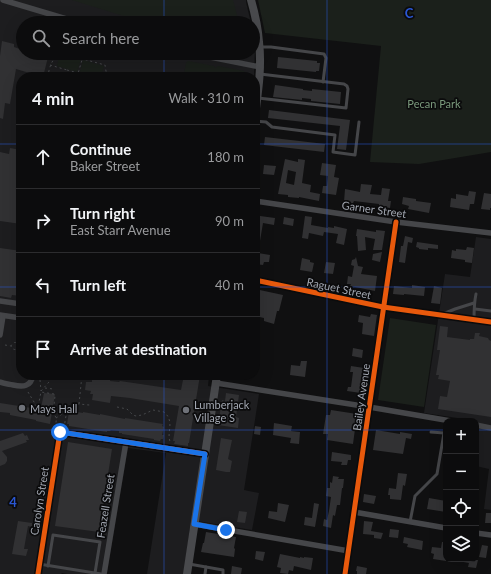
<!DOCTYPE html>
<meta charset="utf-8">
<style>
:root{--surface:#0c0c0d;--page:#151516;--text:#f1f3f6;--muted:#9a9b9d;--line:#2c2c2e}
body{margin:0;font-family:Lato,sans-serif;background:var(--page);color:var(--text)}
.controls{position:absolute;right:12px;bottom:12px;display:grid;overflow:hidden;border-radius:8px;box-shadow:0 4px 16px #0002}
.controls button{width:36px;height:36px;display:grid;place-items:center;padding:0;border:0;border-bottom:1px solid var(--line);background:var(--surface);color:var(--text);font:20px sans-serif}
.stop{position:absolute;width:12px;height:12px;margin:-9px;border:3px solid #1a73e8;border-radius:50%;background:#fff}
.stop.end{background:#1a73e8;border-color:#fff;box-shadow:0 1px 4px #0008}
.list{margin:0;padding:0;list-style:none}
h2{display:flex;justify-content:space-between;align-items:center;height:52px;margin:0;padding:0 16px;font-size:17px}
h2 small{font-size:13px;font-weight:400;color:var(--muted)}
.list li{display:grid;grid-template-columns:26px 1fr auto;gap:12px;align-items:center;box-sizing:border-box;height:64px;padding:0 16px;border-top:1px solid var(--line)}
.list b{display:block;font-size:15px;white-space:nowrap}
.list p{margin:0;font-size:13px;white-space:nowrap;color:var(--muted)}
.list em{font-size:13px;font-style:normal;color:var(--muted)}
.icon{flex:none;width:22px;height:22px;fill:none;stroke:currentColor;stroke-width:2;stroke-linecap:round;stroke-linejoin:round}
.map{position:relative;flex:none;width:491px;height:574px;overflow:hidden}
.search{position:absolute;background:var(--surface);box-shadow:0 4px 16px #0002;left:16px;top:16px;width:244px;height:44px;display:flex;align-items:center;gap:10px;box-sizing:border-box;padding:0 14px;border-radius:22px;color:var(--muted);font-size:15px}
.panel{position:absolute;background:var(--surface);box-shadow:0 4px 16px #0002;left:16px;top:72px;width:244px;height:308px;border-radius:16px}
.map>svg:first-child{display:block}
.built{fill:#1d1d1f}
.green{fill:#1b201b}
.building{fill:#313133;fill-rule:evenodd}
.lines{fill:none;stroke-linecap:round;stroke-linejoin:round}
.path{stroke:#46484b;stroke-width:1;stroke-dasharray:2 3;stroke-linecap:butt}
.lane{stroke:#454649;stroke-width:3}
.street{stroke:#454649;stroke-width:5.5}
.secondary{stroke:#494a4d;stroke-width:8}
.cycleway-casing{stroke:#0b0b0c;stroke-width:8}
.cycleway{stroke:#e8590c;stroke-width:5}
.route{stroke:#1a73e8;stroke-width:5}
.grid{fill:none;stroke:#2a57d4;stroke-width:1;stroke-opacity:0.55}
.poi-dot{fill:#6f7279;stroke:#0b0b0c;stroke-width:1.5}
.labels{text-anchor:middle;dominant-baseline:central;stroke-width:3.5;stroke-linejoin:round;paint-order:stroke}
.park-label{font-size:11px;fill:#7b9a7d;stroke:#0b0b0c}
.street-label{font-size:11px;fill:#a2a7b1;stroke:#0b0b0c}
.poi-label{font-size:11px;fill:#a2a7b1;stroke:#0b0b0c;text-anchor:start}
.grid-label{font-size:13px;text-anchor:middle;font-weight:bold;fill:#2a57d4;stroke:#0b0b0c;stroke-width:3.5;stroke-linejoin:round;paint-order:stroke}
</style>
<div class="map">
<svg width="491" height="574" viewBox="0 0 491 574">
<rect width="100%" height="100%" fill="#101011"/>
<!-- built -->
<g class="built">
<polygon points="0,0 246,0 246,2 251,23 23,23 23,53 253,53 253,36 255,47 254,77 21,77 21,375 209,375 208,386 259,394 244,490 259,493 252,530 191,520 184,574 147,574 166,453 128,448 107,574 67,574 62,573 61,574 0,574"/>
<polygon points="476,237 491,239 491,510 484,509 489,469 476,466 476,421 471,421 471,420 424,413 445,274 470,277"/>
</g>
<!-- green -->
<g class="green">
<polygon points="72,0 233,0 239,23 146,23"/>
<polygon points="258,0 491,0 491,152 419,164 370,162 381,46 265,33"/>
<polygon points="60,53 81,59 77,72 57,66"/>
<polygon points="83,60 104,66 101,77 95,77 80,72"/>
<polygon points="188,61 214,66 215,68 218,66 244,71 245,74 244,77 186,76 184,74 186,63"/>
<polygon points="390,318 436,325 424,407 378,400"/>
</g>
<!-- building -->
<g class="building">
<polygon points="2,41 14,44 14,47 23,50 23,53 34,53 48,57 43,77 16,69 10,104 5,103 3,119 0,118 0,56"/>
<polygon points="278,57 317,61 317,63 320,63 319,71 316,71 316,72 277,68"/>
<polygon points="275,85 303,89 303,90 312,91 312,89 341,92 340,104 311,101 311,99 302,98 302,100 273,97"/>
<polygon points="269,110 350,120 346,150 337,149 340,126 268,118"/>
<polygon points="265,137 325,144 324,152 264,145"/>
<polygon points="10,148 21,150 21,224 0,221 0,152 9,154"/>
<path d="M285,159L298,162V159L305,160L302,183L311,185L310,192L320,194L319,201L299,197V198L288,197V195L278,194ZM288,170L296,172L294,185L286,183Z"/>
<polygon points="322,163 336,165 334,177 339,178 336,195 322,193 323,186 327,186 328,177 328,176 320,175"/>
<polygon points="264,165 276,166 274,175 263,174"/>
<polygon points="361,184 372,185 370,194 381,195 382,188 390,189 388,201 391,201 390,208 379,206 379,204 354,201 353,203 351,203 351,205 346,204 346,202 344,202 345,189 360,192"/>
<polygon points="469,191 476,192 474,204 470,204 469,210 450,207 451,198 456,199 456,194 468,196"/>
<polygon points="484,193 491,194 491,208 490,208 490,210 481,209"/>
<polygon points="403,197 416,199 416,201 431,203 429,213 408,209 409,206 402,204"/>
<polygon points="255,211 260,212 260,216 275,218 274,225 263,223 258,253 270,255 269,262 264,262 263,265 255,264"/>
<polygon points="305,216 312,217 311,225 328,228 328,227 334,228 334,226 347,229 344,245 336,243 338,234 324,232 323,236 309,233 308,239 302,238"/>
<polygon points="284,217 294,219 293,226 283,224"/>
<polygon points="357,229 376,232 376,230 385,231 382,250 373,250 375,239 365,237 366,250 358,251 357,236 356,236"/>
<polygon points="405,236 413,238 412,243 408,242 405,263 399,262 401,246 403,246"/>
<polygon points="417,242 438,245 438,249 428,248 428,250 419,249 419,248 416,247"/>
<polygon points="467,247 474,248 472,263 465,262 465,260 451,258 452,250 456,251 456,249 466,250"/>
<polygon points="0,248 21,251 21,296 12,295 11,298 0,296"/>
<polygon points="382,252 380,262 372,260 373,254"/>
<polygon points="356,257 358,266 363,267 361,274 377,276 375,291 350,286 351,284 347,284 348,276 352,277 354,266 351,265 352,260 355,259"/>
<polygon points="302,258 310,260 310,262 314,263 312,272 300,270"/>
<polygon points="326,262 335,263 333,274 324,273"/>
<polygon points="412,285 425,287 424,296 404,294 404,295 393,294 394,286 412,288"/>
<polygon points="434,286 442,288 440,304 431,303"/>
<polygon points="255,289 283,295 279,311 277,311 274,324 264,321 264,318 255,316"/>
<polygon points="371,314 377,315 374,336 362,334 363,323 358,322 359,315 370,317"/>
<polygon points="440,326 448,327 447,337 470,340 470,339 474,339 475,333 480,333 479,336 488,338 489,340 491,341 491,417 438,409 440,396 447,397 450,381 438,379 439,375 436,375 440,350 437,350"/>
<polygon points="255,328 260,331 259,336 260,337 259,346 255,345"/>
<polygon points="353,348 363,350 362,358 352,356"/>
<polygon points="301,361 307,361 305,377 290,375 291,365 300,366"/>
<polygon points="351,366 364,368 361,393 347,391 348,387 351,387 353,372 350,372"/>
<polygon points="96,375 111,375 110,381 119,382 120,381 181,390 184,375 200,375 189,443 188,443 188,446 174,444 175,441 173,441 179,406 130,398 111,396 110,403 92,400 93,394 90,394 91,391 85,390 86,382 92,382 92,380 95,380"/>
<polygon points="44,393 55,394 50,424 36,421 36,420 10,415 10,413 0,412 0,403 38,409 38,408 41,408"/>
<polygon points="226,393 239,395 236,417 239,418 238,428 218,425 222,400 225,401"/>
<polygon points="331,410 357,414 353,444 327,440 328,434 323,434 326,415 330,415"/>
<polygon points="71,411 83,413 83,412 100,415 100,414 125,419 125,418 163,424 162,426 164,427 162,435 164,435 163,439 161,439 160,441 154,440 154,439 122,434 122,433 119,433 119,431 111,430 110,431 107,431 107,432 69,426 69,424 67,424 69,412 71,413"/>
<polygon points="274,423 292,426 291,431 300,432 299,444 290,443 291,438 273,435"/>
<polygon points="255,426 261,427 260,435 254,434"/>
<polygon points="376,430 400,434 400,432 412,434 411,439 406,438 403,454 373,450"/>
<polygon points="23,433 25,436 27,435 29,440 26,440 27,442 2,451 7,457 7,461 5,464 0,466 0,441"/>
<polygon points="221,438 232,440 228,459 232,461 230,472 226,472 216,470"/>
<polygon points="68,442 112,449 99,532 55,526"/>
<polygon points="332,452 351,455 351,460 348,460 347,465 341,465 342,462 331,461"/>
<polygon points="398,473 407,474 405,486 403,485 401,500 390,499 390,495 388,495 389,488 396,489"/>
<polygon points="333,476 339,477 338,479 344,479 343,488 342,488 340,505 337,505 335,516 333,515 331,528 323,526 324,519 327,520 329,511 331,497 326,496 327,488 330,488 330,482 332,483"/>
<polygon points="364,494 376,496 374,504 363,502"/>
<polygon points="429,498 446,501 446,512 427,509"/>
<polygon points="278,503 289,505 285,522 268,518 269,511 277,512"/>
<polygon points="314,503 319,504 315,527 304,525 305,517 312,518"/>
<polygon points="239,511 247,512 245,523 237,522"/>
<polygon points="486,513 491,513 491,523 485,523"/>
<polygon points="18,521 32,523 32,527 28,526 24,549 28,549 26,556 12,554"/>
<polygon points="364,521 373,522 371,531 383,533 381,539 374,538 374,535 363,534"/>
<polygon points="390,529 399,530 398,538 389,537"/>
<polygon points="206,532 236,537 234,548 235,549 234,557 201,552 203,543 204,543"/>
<polygon points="404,537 423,541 422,550 407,547 408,544 403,543"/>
<polygon points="442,542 446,542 446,561 433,559 434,554 431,553 432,547 441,548"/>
<polygon points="482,545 488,546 486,558 479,557"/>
<polygon points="256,551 265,552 263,561 255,559"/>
<polygon points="280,554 300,558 300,557 304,558 304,557 313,558 311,570 294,566 293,571 289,570 288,574 280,573 281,568 277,567"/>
<polygon points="458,559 478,560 476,568 468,567 469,563 458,561"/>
<polygon points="232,566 242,568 241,574 231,574"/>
<polygon points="357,566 367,568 366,574 357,574 357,571 356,571"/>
</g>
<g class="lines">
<!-- path -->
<g class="path">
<polyline points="68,53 68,55 105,65 107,77"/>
<polyline points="50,65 67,70 66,77"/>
<polyline points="67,70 94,77"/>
<path d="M48,77C49,67 52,59 60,53"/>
<polyline points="77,77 84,53"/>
<circle cx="15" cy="346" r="3.5"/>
<polyline points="5,345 11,346"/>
<polyline points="166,375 175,377 175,375"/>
<polyline points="40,380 41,391"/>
<polyline points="45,388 53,389"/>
<polyline points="41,391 49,382"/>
<path d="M28,392L37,407H38L41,392L54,394L55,396L53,414C58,417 56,422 55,427"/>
<polyline points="79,404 82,375"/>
<path d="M117,407L127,409L133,415L136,416L142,415L153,410L164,412C176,422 165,435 171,443"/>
<polyline points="56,418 67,411"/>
<path d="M64,428C66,419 65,405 77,404C82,404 86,405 90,405"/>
</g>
<!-- lane -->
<g class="lane">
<polyline points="260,47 271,47 324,54 326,58 323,82"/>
<polyline points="258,98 346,108 348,89 347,86 344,84 260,74"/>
<polyline points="255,121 266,122 272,127 335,135 333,152 355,155 359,122"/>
<polyline points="475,309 491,311"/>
<polyline points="443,314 455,309 474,303"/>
<path d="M474,320C474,310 474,303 476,294"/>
<polyline points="431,432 444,433 446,426"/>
<polyline points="410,522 415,496 437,474 444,433"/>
<polyline points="39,564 101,574"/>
<polyline points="189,564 206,567 205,574"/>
<polyline points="48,566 53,535 100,542 95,573"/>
<polyline points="206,567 223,570 223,574"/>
</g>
<!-- street -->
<g class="street">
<polyline points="3,0 80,23"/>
<polyline points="190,53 260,67"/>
<polyline points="255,201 396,222 491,233"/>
<polyline points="255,280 383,307 491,322"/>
<polyline points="0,301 21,304"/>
<polyline points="0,315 21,318"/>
<polyline points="0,335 3,316"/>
<path d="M0,382C4,384 8,384 13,385C23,387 31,387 33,375"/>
<polyline points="216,383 369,407 451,421"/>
<polyline points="476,425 491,428"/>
<polyline points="354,512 446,528"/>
<polyline points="194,524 349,551"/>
<polyline points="476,533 491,535"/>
<polyline points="38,574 60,432 205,454"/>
<polyline points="104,574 126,442"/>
<polyline points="345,574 396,222"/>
</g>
<!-- secondary -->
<g class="secondary">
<path d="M251,0C255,14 258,28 259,42C262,67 258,92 255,116"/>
<polyline points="187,574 217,375"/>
</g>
<defs>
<g id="cycleway">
<polyline points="255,280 383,307 491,322"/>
<polyline points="38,574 60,432 205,454"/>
<polyline points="345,574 396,222"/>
</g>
</defs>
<!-- cycleway casing -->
<use href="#cycleway" class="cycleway-casing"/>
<!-- cycleway -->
<use href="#cycleway" class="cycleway"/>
</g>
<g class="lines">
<!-- route -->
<polyline class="route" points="60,432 205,454 194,524 226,530"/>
</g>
<!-- grid -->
<path class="grid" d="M164,0V23M327,0V574M164,53V77M0,144H21M255,144H491M0,287H21M255,287H491M164,375V574M0,430H446M476,430H491"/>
<!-- markers -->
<g class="poi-dot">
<circle cx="22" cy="408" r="4"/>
<circle cx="186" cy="410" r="4"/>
</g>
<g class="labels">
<!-- park labels -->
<g class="park-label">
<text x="434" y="103">Pecan Park</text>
</g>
<!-- street labels -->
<g class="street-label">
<text transform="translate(374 209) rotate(8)">Garner Street</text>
<text transform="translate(339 288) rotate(12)">Raguet Street</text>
<text transform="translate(361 397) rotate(-82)">Bailey Avenue</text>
<text transform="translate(39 501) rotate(-81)">Carolyn Street</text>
<text transform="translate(105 506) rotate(-81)">Feazell Street</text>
</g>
<!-- poi labels -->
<g class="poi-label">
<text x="194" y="404">Lumberjack<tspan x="194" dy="13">Village S</tspan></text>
<text x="30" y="408">Mays Hall</text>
</g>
</g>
<g class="grid-label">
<text x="409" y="18">C</text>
<text x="13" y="507">4</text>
</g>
</svg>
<div class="controls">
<button>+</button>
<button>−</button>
<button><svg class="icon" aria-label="locate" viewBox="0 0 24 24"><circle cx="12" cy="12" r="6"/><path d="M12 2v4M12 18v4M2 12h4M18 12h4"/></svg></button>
<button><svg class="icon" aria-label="layers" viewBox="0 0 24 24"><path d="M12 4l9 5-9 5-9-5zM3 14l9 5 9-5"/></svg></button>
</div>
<div class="stop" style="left:60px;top:432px"></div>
<div class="stop end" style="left:226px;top:530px"></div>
<div class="search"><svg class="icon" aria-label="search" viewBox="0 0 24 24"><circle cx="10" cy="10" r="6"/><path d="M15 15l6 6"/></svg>Search here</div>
<section class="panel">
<h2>4 min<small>Walk · 310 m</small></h2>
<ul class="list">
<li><svg class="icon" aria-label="ahead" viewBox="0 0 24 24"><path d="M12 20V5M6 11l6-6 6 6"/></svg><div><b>Continue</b><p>Baker Street</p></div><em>180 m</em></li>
<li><svg class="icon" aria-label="right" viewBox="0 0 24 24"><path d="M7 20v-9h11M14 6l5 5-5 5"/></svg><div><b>Turn right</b><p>East Starr Avenue</p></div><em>90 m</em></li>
<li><svg class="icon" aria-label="left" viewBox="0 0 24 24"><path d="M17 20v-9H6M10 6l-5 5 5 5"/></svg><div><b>Turn left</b></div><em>40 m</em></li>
<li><svg class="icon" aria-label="arrive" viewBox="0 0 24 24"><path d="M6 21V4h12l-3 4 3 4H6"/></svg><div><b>Arrive at destination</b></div></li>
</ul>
</section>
</div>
